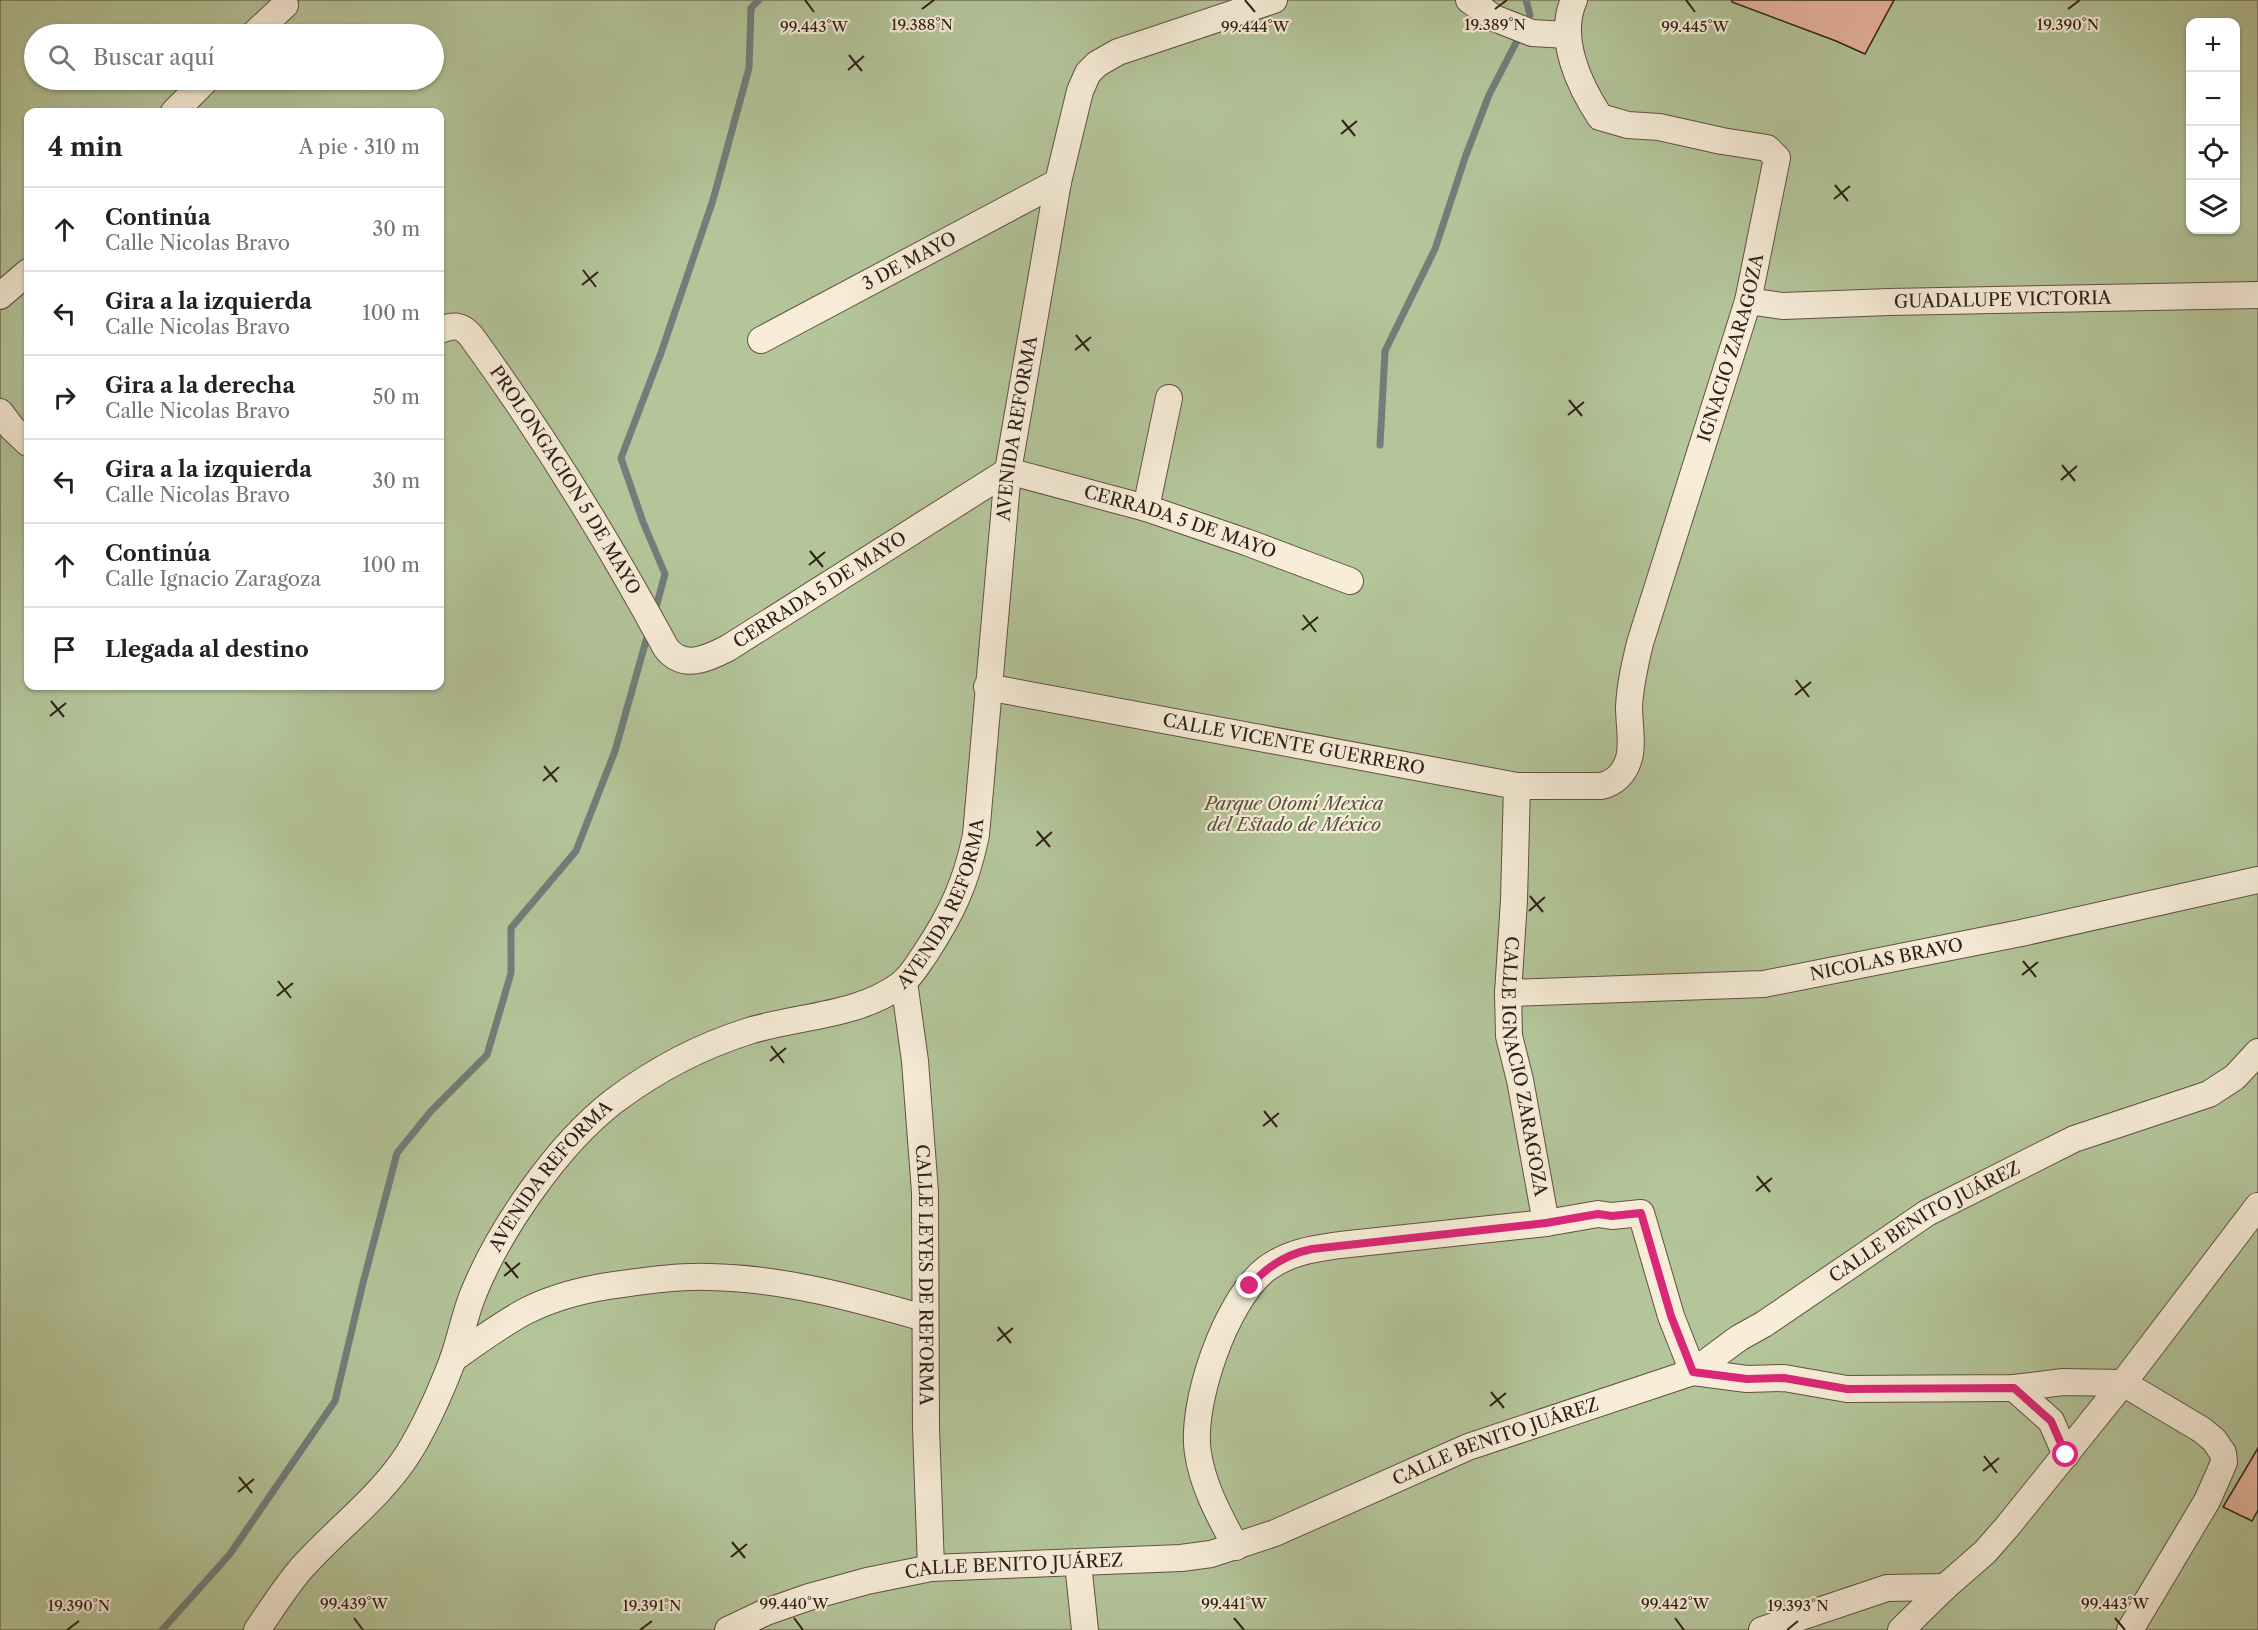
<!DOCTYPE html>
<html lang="es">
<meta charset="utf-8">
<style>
:root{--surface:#fff;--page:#f2f2f2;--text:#222;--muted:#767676;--line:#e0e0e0}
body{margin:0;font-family:"Libre Caslon Text",serif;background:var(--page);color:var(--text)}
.controls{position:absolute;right:18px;top:18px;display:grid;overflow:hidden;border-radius:12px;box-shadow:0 2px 4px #0004}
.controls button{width:54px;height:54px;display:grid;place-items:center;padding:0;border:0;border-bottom:2px solid var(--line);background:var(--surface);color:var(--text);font:30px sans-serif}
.stop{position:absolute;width:18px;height:18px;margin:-14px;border:4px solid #db2777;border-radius:50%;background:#fff}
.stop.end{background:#db2777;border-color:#fff;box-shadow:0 2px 6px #0008}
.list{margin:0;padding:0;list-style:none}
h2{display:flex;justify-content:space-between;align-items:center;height:78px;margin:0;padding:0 24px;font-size:26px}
h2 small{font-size:20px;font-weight:400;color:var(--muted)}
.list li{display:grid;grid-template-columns:39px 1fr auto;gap:18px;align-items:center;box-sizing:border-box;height:84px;padding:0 24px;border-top:2px solid var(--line)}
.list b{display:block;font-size:22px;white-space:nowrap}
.list p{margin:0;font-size:20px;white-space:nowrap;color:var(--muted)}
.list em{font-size:20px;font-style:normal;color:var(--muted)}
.icon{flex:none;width:33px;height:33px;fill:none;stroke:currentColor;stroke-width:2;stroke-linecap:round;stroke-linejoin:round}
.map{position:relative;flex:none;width:2258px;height:1630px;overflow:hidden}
.search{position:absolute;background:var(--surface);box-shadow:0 2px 4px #0004;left:24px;top:24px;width:420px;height:66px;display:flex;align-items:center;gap:15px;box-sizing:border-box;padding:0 21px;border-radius:33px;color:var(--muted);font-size:22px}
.panel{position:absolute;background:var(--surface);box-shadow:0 2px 4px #0004;left:24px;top:108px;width:420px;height:582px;border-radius:12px}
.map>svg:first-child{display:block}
.green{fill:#b4c59a;stroke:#727259;stroke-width:1.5;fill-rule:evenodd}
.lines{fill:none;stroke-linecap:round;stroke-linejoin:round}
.stream{stroke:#717e7a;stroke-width:7}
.building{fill:#e8b4a1;stroke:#2f2018;stroke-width:1.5}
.minor-casing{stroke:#605143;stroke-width:28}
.minor{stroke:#f7edd9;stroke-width:26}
.route{stroke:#db2777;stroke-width:8}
.ticks{fill:none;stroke:#2f2018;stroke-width:2}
.labels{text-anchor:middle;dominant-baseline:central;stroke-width:4.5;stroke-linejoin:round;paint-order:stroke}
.street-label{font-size:18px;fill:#2f2018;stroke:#f7edd9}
.park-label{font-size:18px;font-style:italic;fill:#57523f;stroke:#f7edd9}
.ticks-label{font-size:15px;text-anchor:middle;fill:#2f2018;stroke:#f7edd9;stroke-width:4.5;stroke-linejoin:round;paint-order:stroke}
</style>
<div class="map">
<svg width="2258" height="1630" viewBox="0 0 2258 1630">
<rect width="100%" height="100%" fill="#f2e4c5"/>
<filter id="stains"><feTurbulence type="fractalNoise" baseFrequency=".00333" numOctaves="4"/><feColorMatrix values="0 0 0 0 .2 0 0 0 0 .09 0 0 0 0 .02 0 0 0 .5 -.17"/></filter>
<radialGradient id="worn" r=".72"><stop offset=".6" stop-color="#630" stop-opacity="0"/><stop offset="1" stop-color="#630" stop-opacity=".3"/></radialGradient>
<!-- green -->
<path class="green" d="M0,0H2258V1630H0ZM2190,22H2236V230H2190ZM34,34H434V80H34ZM28,112H440V686H28Z"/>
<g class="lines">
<!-- stream -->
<g class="stream">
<polyline points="1525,25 1530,15 1526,0"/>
<polyline points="1380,445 1385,351 1435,249 1466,155 1489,95 1520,35"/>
<polyline points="655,611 665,574 643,522 621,458 661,353 713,200 749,68 751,8 759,0"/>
<polyline points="162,1630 230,1554 335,1401 363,1283 397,1153 431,1111 487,1055 511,973 511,928 576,851 615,751 649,630"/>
</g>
</g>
<!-- building -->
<g class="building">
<polygon points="1732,0 1894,0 1865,54 1836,41 1732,2"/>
<polygon points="2258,1448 2258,1510 2252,1521 2223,1507"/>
</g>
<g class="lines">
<defs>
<g id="minor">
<polyline points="1469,0 1494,18 1532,33 1567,35"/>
<polyline points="254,34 285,5"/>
<polyline points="174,112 206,80"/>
<polyline points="0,296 28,272"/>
<path id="s1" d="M1748,301L1783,306L1889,302L2258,295"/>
<path id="s2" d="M440,330C453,325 461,324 471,336C543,435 607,539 666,648C683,670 707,659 728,648L1008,471L1146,508L1246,542L1350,581"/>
<path id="s3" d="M761,340L1058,182"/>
<polyline points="0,412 12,428 28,443"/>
<polyline points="1146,508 1169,398"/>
<path id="s4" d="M987,687L1517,786H1601C1615,783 1625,773 1629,758C1633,745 1629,722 1629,707C1630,685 1635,664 1640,643L1748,301L1777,158L1767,148L1722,141L1659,127L1628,125L1600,117C1579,85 1557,38 1574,0"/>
<path id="s5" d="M1517,786L1514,900L1508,993L1509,1036L1520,1080L1546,1223"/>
<path id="s6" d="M904,982L915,1061L925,1192L926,1427L931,1568"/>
<path id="s7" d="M1508,993L1764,984L2021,933L2258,880"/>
<path d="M453,1359C477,1342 500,1325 526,1311C556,1296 589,1288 622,1284C651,1280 680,1276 709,1277C782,1278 854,1298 924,1318"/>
<polyline points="1693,1372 1747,1379 1784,1378 1847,1389 2014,1388 2063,1382 2123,1383 2202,1430 2214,1440 2223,1453 2224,1462 2219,1474 2207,1501 2130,1630"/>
<polyline points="2014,1388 2051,1421 2066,1455"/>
<path d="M1236,1547C1220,1517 1203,1487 1198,1453C1190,1404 1226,1300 1266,1269C1289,1252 1313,1249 1340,1245L1546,1223L1598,1214L1612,1216L1641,1213L1671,1316L1693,1372"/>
<polyline points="1078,1563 1085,1630"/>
<path id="s8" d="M257,1630C271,1610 284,1589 300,1570C335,1530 379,1499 408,1454C426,1425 440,1393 452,1362C460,1340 464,1318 472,1297C498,1231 557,1145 614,1101C654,1071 701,1046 749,1031C798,1016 858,1016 900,985C911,977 918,964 925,954C952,913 966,883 976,835L1008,471L1058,182L1080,91L1088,73L1097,64L1118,52L1274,0"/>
<path id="s9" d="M728,1630L766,1612L809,1597L867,1581L931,1568L1181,1558L1211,1554L1275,1533L1468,1447L1693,1372L1739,1338L1764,1324L1927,1213L2074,1139L2209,1094L2235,1077L2258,1052"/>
<polyline points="1762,1630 1887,1588 1945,1587"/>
<polyline points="1901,1630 1945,1587 1985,1552 2007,1527 2123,1383 2258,1206"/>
</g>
</defs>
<!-- minor casing -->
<use href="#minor" class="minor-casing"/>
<!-- minor -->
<use href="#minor" class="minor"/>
</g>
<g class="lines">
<!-- route -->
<path class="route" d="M1250,1286C1267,1266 1287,1254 1312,1249L1546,1223L1598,1214L1612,1216L1641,1213L1671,1316L1693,1372L1747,1379L1784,1378L1847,1389L2014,1388L2051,1421L2066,1455"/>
</g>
<!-- ticks -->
<path class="ticks" d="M805,0L814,12M1245,0L1255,12M1686,0L1695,12M922,9L934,0M1495,9L1507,0M2068,9L2080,0M849,55L862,71M848,70L864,56M1342,120L1355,136M1341,134L1357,121M1835,185L1848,201M1834,199L1850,186M583,270L596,287M582,285L598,272M1076,335L1089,351M1075,350L1091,337M1569,400L1582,416M1568,415L1584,402M2062,465L2075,481M2061,480L2077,466M810,551L823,567M809,565L825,552M1303,615L1316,632M1302,630L1318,617M1796,680L1809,697M1795,695L1811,682M51,701L64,717M50,716L66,703M544,766L557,782M543,781L559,767M1037,831L1050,847M1036,846L1052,832M1530,896L1543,912M1529,911L1545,897M2023,961L2036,977M2022,975L2038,962M278,981L291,998M277,996L293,983M771,1046L784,1063M770,1061L786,1048M1264,1111L1277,1127M1263,1126L1279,1113M1757,1176L1770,1192M1756,1191L1772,1178M505,1262L518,1278M504,1276L520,1263M998,1327L1011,1343M997,1341L1013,1328M1491,1392L1504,1408M1490,1406L1506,1393M1984,1456L1997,1473M1983,1471L1999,1458M239,1477L252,1493M238,1492L254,1479M732,1542L745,1558M731,1557L747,1544M354,1618L363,1630M794,1618L803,1630M1234,1618L1244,1630M1675,1618L1684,1630M2115,1618L2125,1630M67,1630L79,1621M640,1630L652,1621M1787,1630L1798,1621"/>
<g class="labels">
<!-- street labels -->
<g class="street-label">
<text stroke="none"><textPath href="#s3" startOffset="168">3 DE MAYO</textPath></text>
<text stroke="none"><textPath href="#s1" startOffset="255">GUADALUPE VICTORIA</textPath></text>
<text stroke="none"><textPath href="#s4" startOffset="1090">IGNACIO ZARAGOZA</textPath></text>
<text stroke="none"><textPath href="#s8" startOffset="1538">AVENIDA REFORMA</textPath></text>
<text stroke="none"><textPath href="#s2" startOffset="207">PROLONGACION 5 DE MAYO</textPath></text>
<text stroke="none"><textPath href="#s2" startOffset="982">CERRADA 5 DE MAYO</textPath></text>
<text stroke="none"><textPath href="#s2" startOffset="580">CERRADA 5 DE MAYO</textPath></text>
<text stroke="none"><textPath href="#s4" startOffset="312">CALLE VICENTE GUERRERO</textPath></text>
<text stroke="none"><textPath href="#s8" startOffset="1052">AVENIDA REFORMA</textPath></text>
<text stroke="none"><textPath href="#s7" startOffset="381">NICOLAS BRAVO</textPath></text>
<text stroke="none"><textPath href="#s5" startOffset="282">CALLE IGNACIO ZARAGOZA</textPath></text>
<text stroke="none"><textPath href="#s8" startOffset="548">AVENIDA REFORMA</textPath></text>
<text stroke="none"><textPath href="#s9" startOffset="1286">CALLE BENITO JUÁREZ</textPath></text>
<text stroke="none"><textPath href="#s6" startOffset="294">CALLE LEYES DE REFORMA</textPath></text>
<text stroke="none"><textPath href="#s9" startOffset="800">CALLE BENITO JUÁREZ</textPath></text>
<text stroke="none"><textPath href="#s9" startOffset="296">CALLE BENITO JUÁREZ</textPath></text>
</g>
<!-- park labels -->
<g class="park-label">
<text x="1294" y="804">Parque Otomí Mexica<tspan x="1294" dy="21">del Estado de México</tspan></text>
</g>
</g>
<g class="ticks-label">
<text x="1495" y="30">19.389°N</text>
<text x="2068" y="30">19.390°N</text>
<text x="922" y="30">19.388°N</text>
<text x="814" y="32">99.443°W</text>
<text x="1255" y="32">99.444°W</text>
<text x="1695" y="32">99.445°W</text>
<text x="354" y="1609">99.439°W</text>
<text x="794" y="1609">99.440°W</text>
<text x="1234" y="1609">99.441°W</text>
<text x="1675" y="1609">99.442°W</text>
<text x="2115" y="1609">99.443°W</text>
<text x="79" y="1611">19.390°N</text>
<text x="652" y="1611">19.391°N</text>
<text x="1798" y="1611">19.393°N</text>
</g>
<rect width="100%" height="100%" filter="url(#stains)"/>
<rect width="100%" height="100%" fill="url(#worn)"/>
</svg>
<div class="controls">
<button>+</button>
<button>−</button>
<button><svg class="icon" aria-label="locate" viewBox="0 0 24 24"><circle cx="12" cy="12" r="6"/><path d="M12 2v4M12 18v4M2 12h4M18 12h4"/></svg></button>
<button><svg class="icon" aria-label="layers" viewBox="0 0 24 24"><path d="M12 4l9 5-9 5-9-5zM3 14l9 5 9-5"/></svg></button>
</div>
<div class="stop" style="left:2066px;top:1455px"></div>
<div class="stop end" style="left:1250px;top:1286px"></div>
<div class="search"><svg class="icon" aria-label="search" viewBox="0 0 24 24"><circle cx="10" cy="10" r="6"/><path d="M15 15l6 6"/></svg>Buscar aquí</div>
<section class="panel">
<h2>4 min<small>A pie · 310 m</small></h2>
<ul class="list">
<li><svg class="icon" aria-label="ahead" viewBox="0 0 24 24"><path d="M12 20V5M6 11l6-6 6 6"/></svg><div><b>Continúa</b><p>Calle Nicolas Bravo</p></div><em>30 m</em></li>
<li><svg class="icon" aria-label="left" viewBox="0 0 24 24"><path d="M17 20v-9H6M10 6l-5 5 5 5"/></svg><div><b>Gira a la izquierda</b><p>Calle Nicolas Bravo</p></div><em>100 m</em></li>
<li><svg class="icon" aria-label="right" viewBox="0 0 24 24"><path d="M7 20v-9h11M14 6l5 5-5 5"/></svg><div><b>Gira a la derecha</b><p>Calle Nicolas Bravo</p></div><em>50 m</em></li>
<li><svg class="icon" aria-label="left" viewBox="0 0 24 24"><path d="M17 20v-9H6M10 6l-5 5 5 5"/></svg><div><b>Gira a la izquierda</b><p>Calle Nicolas Bravo</p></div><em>30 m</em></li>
<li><svg class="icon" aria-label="ahead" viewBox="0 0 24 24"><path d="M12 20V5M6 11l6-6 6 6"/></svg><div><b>Continúa</b><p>Calle Ignacio Zaragoza</p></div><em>100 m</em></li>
<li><svg class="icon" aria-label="arrive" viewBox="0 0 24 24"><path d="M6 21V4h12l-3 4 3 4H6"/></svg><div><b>Llegada al destino</b></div></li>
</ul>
</section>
</div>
